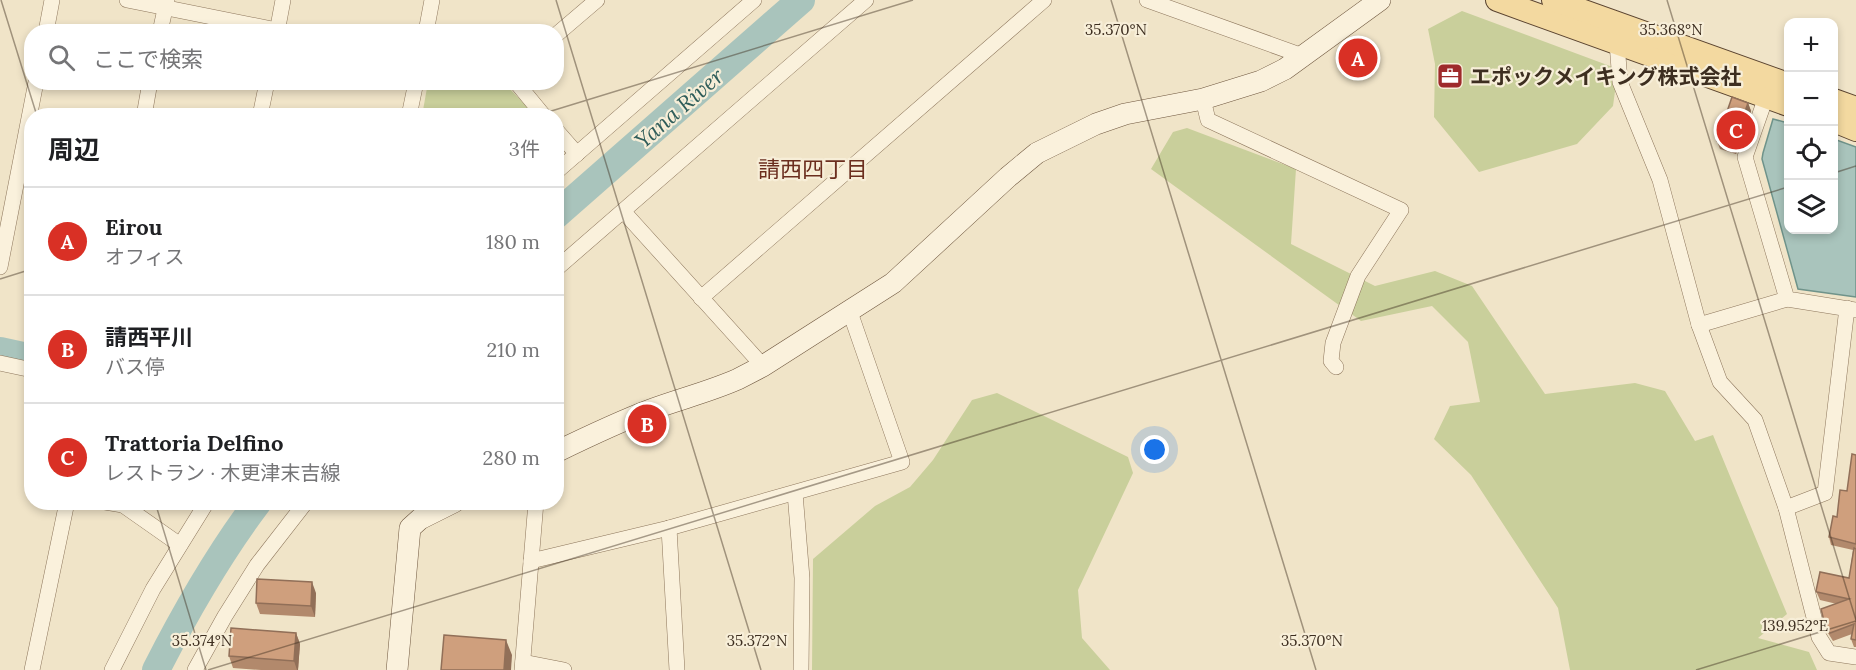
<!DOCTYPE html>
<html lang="ja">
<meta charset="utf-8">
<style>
:root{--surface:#fff;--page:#f6f6f6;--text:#202124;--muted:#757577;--line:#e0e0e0;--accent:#d93025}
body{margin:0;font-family:Lora,"Noto Sans JP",serif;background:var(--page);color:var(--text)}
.controls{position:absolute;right:18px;top:18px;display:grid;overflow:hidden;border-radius:12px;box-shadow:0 3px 9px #0003}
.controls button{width:54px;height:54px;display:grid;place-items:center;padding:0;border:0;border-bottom:2px solid var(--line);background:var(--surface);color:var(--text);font:30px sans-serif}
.you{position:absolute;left:1155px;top:450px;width:21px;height:21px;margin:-15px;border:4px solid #fff;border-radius:50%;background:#1a73e8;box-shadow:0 0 0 9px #1a73e833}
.badge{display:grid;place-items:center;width:39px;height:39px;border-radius:50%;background:var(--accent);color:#fff;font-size:20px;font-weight:700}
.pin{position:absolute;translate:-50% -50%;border:3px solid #fff;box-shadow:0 2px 6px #0006}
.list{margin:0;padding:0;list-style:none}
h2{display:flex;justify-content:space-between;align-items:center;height:78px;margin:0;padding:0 24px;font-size:26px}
h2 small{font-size:20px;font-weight:400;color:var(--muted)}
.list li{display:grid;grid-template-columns:39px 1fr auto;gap:18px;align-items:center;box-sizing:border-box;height:108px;padding:0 24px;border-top:2px solid var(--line)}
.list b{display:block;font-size:22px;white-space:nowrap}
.list p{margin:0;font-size:20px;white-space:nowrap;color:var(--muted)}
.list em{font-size:20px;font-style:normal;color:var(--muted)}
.icon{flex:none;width:33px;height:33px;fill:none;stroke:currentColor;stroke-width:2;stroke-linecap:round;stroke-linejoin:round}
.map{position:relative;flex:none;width:1856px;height:670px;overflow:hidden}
.search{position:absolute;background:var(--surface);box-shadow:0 3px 9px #0003;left:24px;top:24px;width:540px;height:66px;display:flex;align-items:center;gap:15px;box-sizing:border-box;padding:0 21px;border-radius:24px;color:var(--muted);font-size:22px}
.panel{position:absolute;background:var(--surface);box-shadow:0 3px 9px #0003;left:24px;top:108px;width:540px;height:402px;border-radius:24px}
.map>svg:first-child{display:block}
.green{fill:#c9cf9b}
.water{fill:#a9c4bc;stroke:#6f938a;stroke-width:1.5}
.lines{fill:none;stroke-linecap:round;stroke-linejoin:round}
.river{stroke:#a9c4bc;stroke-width:28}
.street-casing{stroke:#8d765c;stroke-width:16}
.secondary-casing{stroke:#6f573f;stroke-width:22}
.primary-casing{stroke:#5b4430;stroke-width:24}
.street{stroke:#faf1dc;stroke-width:15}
.secondary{stroke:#faf1dc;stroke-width:21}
.primary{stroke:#f3d9a0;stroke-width:22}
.wall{fill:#b2896c}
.shaded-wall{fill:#916f58}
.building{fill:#cf9f7d;stroke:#916f58;stroke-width:1.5}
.ticks{fill:none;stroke:#3d2e20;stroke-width:1.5;stroke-opacity:0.45}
.labels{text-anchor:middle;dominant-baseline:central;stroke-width:4.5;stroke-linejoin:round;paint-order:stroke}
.poi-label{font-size:21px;font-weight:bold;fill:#3d2e20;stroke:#f7eed8;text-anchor:start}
.water-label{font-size:22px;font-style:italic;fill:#2f5d5a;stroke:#f7eed8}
.neighbourhood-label{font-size:22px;fill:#6b2e1e;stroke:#f7eed8}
.ticks-label{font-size:15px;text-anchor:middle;fill:#3d2e20;stroke:#f7eed8;stroke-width:4.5;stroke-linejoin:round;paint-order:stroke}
</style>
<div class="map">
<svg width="1856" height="670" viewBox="0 0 1856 670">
<rect width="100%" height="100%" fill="#f0e4c8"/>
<!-- green -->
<g class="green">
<polygon points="1462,11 1618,69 1613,106 1577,144 1479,172 1434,117 1435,64 1428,29"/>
<polygon points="428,82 505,84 535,115 422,116"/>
<polygon points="1187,128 1296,169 1291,244 1375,286 1435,271 1472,286 1545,394 1635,383 1665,391 1695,441 1713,435 1787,614 1758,638 1809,652 1817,670 1570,670 1558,608 1471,475 1434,439 1450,406 1480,402 1468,342 1432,306 1361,321 1151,169 1173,132"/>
<polygon points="997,393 1128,457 1133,473 1078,590 1082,638 1110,670 812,670 813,559 875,506 910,487 933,460 972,400"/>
</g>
<!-- water -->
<polygon class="water" points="1773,119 1788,123 1788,230 1834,230 1834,139 1856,147 1856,297 1798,289 1762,159 1763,153"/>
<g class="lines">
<!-- river -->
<g class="river">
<polyline points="556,215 801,0"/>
<polyline points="0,351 32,358"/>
<path d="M156,670C186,611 218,555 258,502"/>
</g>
<defs>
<g id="street">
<polyline points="127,0 287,32"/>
<polyline points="1147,0 1303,56"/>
<polyline points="46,32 52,0"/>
<polyline points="160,32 167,0"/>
<polyline points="277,32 283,0"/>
<polyline points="426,32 432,0"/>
<polyline points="556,35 597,0"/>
<polyline points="1617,43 1620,82 1660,180 1699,325 1720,382 1755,420 1786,508 1819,637 1829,653 1856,657"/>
<polyline points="516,82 544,116"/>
<polyline points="1766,97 1745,157 1787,299 1856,310"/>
<polyline points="1203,99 1208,120 1401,210 1358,276 1333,343 1331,361 1336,367"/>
<polyline points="144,116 150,82"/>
<polyline points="260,116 267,82"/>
<polyline points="409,116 416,82"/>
<polyline points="556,130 577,154"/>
<polyline points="556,172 754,0"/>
<polyline points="623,211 763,366"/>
<polyline points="0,267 36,82"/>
<polyline points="556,269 866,0"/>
<polyline points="701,298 1044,0"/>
<polyline points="1699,325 1787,299"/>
<polyline points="0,363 32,370"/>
<polyline points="795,493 802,578 801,670"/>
<polyline points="105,502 123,505 180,545"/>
<polyline points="1786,508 1825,493 1847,308"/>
<polyline points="669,528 677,670"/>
<polyline points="531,561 669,528 902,462 850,312"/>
<polyline points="523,662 564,670"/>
<polyline points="32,670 67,502"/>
<polyline points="112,670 153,589 207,502"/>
<polyline points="195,670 225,616 257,565 306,502"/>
<polyline points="522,670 536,502"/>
</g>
<g id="secondary">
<path d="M556,452C587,437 618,422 650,410C679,399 709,392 738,379L763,366L893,283L1008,177L1037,153L1096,124L1125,114L1203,99L1261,81L1285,69L1380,0"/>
<polyline points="397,670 410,528 420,519 454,502"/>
</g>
<g id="primary">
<polyline points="1497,0 1788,105"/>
<polyline points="1553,0 1788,84"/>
<polyline points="1834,100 1856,108"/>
<polyline points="1834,121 1856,130"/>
</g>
</defs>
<!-- street casing -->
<use href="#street" class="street-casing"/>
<!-- secondary casing -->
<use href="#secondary" class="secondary-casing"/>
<!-- primary casing -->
<use href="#primary" class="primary-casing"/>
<!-- street -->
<use href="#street" class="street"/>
<!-- secondary -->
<use href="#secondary" class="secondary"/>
<!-- primary -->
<use href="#primary" class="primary"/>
</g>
<!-- wall -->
<g class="wall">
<polygon points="1748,103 1751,111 1736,154 1720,149 1717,141"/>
<polygon points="1856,455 1856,647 1854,647 1851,639 1852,634 1833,641 1828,633 1825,625 1837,604 1820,600 1816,591 1849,578 1853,550 1831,545 1829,537 1847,491"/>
<polygon points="316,593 315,617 260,614 256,603"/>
<polygon points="296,633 300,644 298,670 261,670 233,668 229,656"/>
</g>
<!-- shaded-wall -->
<g class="shaded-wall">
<polygon points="1748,103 1751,111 1736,154 1733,146"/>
<polygon points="312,582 316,593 315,617 311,606"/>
<polygon points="296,633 300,644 298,670 297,670 294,661"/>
<polygon points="506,640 512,655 511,670 504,670"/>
</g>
<!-- building -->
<g class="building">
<polygon points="1732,97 1748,103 1733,146 1717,141"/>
<polygon points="1852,454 1856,455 1856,544 1829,537 1833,516 1837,517 1840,490 1847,491"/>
<polygon points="1854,548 1856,549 1856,640 1851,639 1854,624 1830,633 1825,625 1821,609 1849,599 1817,592 1816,591 1820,572 1849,578"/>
<polygon points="257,579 312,582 311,606 256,603"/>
<polygon points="231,628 296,633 294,661 229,656"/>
<polygon points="444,635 506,640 504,670 441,670"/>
</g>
<!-- ticks -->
<path class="ticks" d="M1,0L37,116M556,0L761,670M1111,0L1316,670M1667,0L1856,620M535,116L913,0M1834,173L1856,166M0,279L32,269M155,502L206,670M208,670L1788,187M1696,670L1856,621"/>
<!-- icons -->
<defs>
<symbol id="office-square" viewBox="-11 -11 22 22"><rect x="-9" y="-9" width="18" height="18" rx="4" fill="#9e2a2b" stroke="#f7eed8"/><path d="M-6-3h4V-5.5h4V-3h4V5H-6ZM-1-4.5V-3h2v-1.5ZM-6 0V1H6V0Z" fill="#fff"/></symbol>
</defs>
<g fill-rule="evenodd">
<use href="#office-square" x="1435" y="61" width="30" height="30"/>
</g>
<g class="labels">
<!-- poi labels -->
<g class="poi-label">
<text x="1470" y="76">エポックメイキング株式会社</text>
</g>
<!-- water labels -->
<g class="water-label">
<text transform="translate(679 108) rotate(-41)">Yana River</text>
</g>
<!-- neighbourhood labels -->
<g class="neighbourhood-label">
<text x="813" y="169">請西四丁目</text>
</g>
</g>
<g class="ticks-label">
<text x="1116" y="35">35.370°N</text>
<text x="1671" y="35">35.368°N</text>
<text x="1795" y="631">139.952°E</text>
<text x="202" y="646">35.374°N</text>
<text x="757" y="646">35.372°N</text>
<text x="1312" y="646">35.370°N</text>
</g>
</svg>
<div class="controls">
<button>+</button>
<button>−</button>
<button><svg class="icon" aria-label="locate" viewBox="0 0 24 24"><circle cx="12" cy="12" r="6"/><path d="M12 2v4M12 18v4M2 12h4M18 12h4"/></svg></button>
<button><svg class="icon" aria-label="layers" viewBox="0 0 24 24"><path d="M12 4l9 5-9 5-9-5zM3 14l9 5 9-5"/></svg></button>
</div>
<div class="you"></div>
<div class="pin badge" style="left:1358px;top:58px">A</div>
<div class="pin badge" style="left:647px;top:424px">B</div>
<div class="pin badge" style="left:1736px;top:130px">C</div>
<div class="search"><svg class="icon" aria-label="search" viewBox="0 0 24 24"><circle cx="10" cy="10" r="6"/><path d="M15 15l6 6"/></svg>ここで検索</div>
<section class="panel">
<h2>周辺<small>3件</small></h2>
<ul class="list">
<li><span class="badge">A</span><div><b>Eirou</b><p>オフィス</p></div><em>180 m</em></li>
<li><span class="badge">B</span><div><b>請西平川</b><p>バス停</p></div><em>210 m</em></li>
<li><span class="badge">C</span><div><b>Trattoria Delfino</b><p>レストラン · 木更津末吉線</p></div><em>280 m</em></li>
</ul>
</section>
</div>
